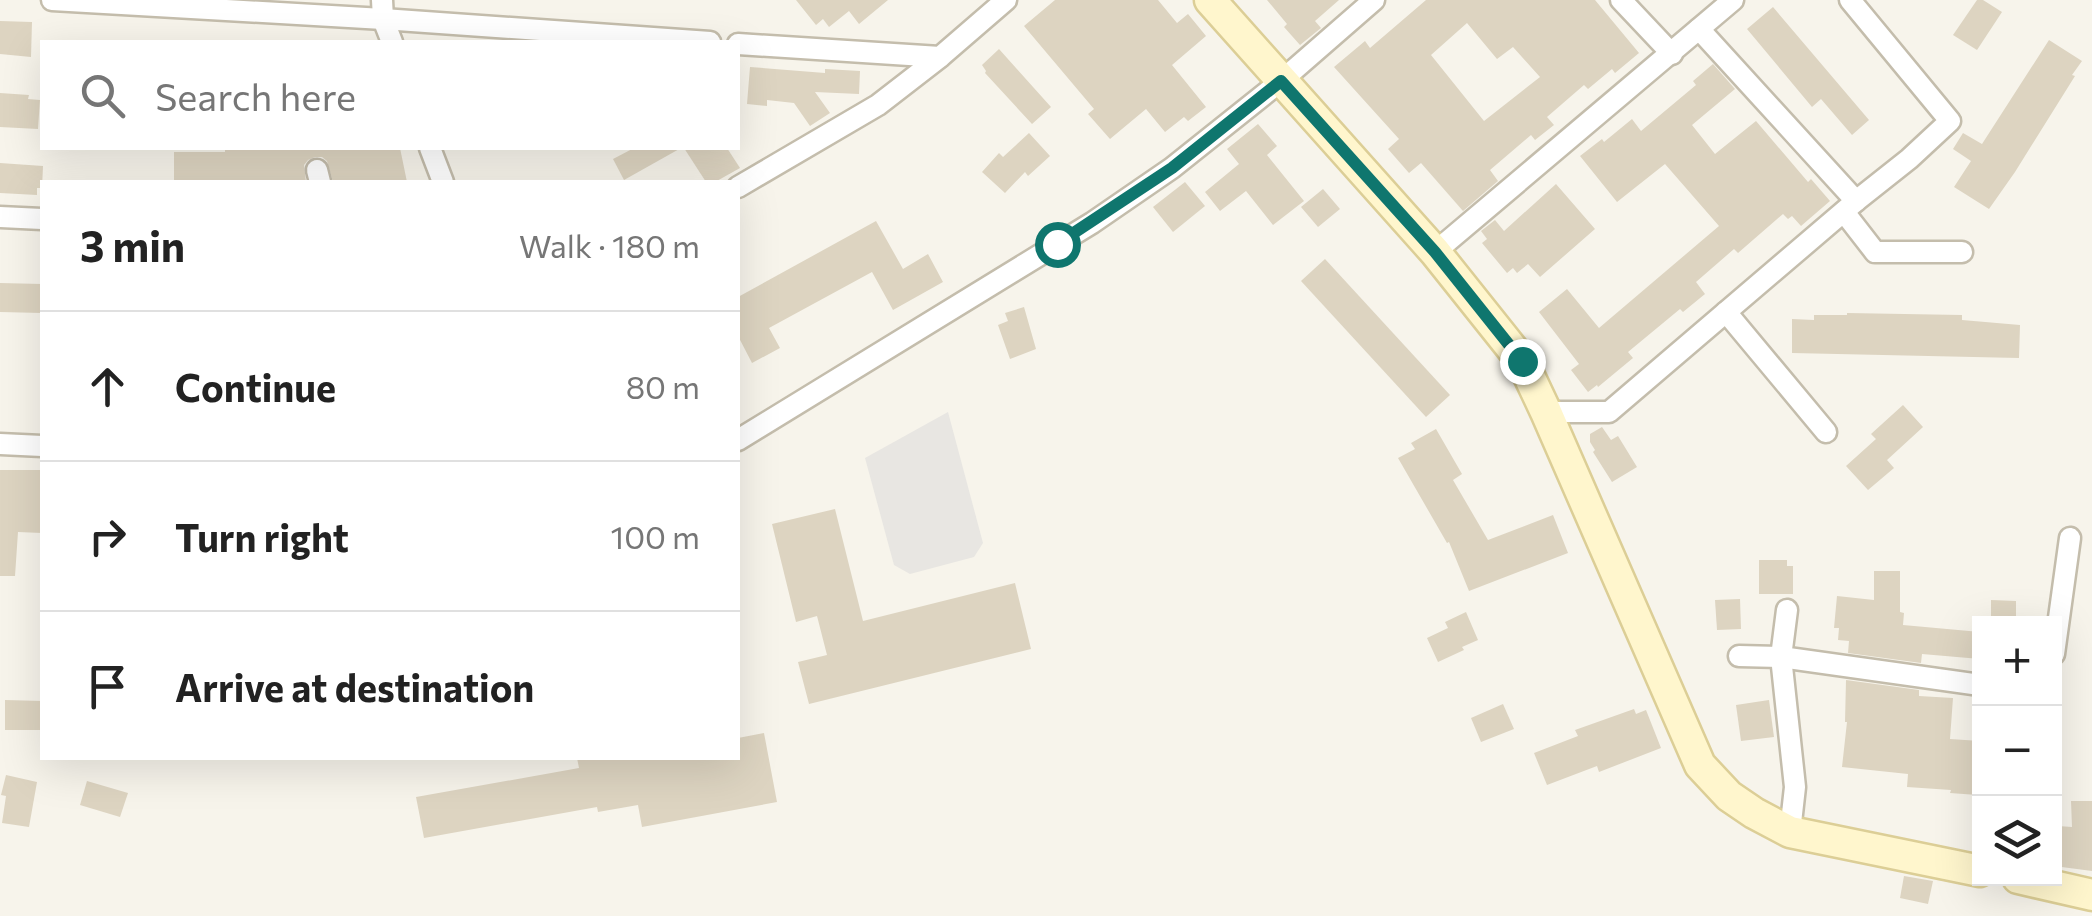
<!DOCTYPE html>
<meta charset="utf-8">
<style>
:root{--surface:#fff;--page:#f2f2f2;--text:#222;--muted:#767676;--line:#e0e0e0}
body{margin:0;font-family:Commissioner,sans-serif;background:var(--page);color:var(--text)}
.controls{position:absolute;right:30px;bottom:30px;display:grid;overflow:hidden;border-radius:0px;box-shadow:0 10px 40px #0002}
.controls button{width:90px;height:90px;display:grid;place-items:center;padding:0;border:0;border-bottom:2px solid var(--line);background:var(--surface);color:var(--text);font:50px sans-serif}
.stop{position:absolute;width:30px;height:30px;margin:-22px;border:8px solid #0f766e;border-radius:50%;background:#fff}
.stop.end{background:#0f766e;border-color:#fff;box-shadow:0 2px 10px #0008}
.list{margin:0;padding:0;list-style:none}
h2{display:flex;justify-content:space-between;align-items:center;height:130px;margin:0;padding:0 40px;font-size:42px}
h2 small{font-size:32px;font-weight:400;color:var(--muted)}
.list li{display:grid;grid-template-columns:65px 1fr auto;gap:30px;align-items:center;box-sizing:border-box;height:150px;padding:0 40px;border-top:2px solid var(--line)}
.list b{display:block;font-size:38px;white-space:nowrap}
.list em{font-size:32px;font-style:normal;color:var(--muted)}
.icon{flex:none;width:55px;height:55px;fill:none;stroke:currentColor;stroke-width:2;stroke-linecap:round;stroke-linejoin:round}
.map{position:relative;flex:none;width:2092px;height:916px;overflow:hidden}
.search{position:absolute;background:var(--surface);box-shadow:0 10px 40px #0002;left:40px;top:40px;width:700px;height:110px;display:flex;align-items:center;gap:25px;box-sizing:border-box;padding:0 35px;border-radius:0px;color:var(--muted);font-size:38px}
.panel{position:absolute;background:var(--surface);box-shadow:0 10px 40px #0002;left:40px;top:180px;width:700px;height:580px;border-radius:0px}
.map>svg:first-child{display:block}
.parking{fill:#e8e6e2}
.building{fill:#ddd4c1;fill-rule:evenodd}
.lines{fill:none;stroke-linecap:round;stroke-linejoin:round}
.street-casing{stroke:#c4bdac;stroke-width:25}
.secondary-casing{stroke:#dcce96;stroke-width:35}
.street{stroke:#fff;stroke-width:20}
.secondary{stroke:#fff6cd;stroke-width:30}
.route{stroke:#0f766e;stroke-width:12}
</style>
<div class="map">
<svg width="2092" height="916" viewBox="0 0 2092 916">
<rect width="100%" height="100%" fill="#f7f4eb"/>
<!-- parking -->
<polygon class="parking" points="948,412 983,543 974,557 910,574 894,565 865,458"/>
<!-- building -->
<g class="building">
<polygon points="796,0 888,0 859,24 849,11 829,27 823,19 816,25"/>
<polygon points="1055,0 1158,0 1177,23 1188,14 1206,36 1172,65 1206,107 1188,121 1184,117 1165,132 1146,109 1110,139 1088,114 1094,109 1024,26"/>
<polygon points="1267,0 1339,0 1315,21 1321,28 1300,45 1284,27 1287,24"/>
<path d="M1426,0H1595L1639,53L1615,73L1612,69L1588,89L1584,85L1547,117L1554,125L1535,140L1531,135L1490,170L1498,181L1463,211L1421,163L1409,173L1388,149L1399,139L1334,67L1365,41L1370,48ZM1467,23L1497,59L1513,47L1540,77L1484,121L1431,55Z"/>
<polygon points="1977,0 1983,0 2002,12 1977,50 1953,35"/>
<polygon points="1773,7 1869,120 1852,135 1821,99 1812,107 1747,29"/>
<polygon points="0,21 32,22 31,57 0,54"/>
<polygon points="2049,40 2082,61 2072,75 2075,76 2015,172 1989,209 1954,187 1971,161 1953,149 1963,133 1982,144"/>
<polygon points="999,49 1051,107 1032,124 985,73 986,71 982,65"/>
<polygon points="1713,64 1735,89 1692,125 1715,154 1756,121 1808,182 1811,179 1830,201 1801,226 1792,216 1788,219 1783,214 1738,253 1734,249 1696,282 1705,294 1683,312 1680,309 1628,352 1633,358 1598,387 1597,385 1588,392 1571,370 1579,364 1539,312 1567,289 1599,328 1719,226 1665,164 1617,202 1580,156 1602,139 1604,142 1632,119 1641,131 1696,85 1693,81"/>
<polygon points="750,67 825,73 825,69 860,71 859,94 815,92 830,113 810,126 794,103 767,100 767,106 747,104"/>
<polygon points="0,93 29,95 28,99 40,100 38,129 0,127"/>
<polygon points="1258,124 1277,146 1267,155 1304,201 1273,225 1246,191 1220,211 1205,192 1239,164 1227,149"/>
<polygon points="1029,133 1050,156 1028,176 1025,172 1005,193 982,172 999,153 1003,157"/>
<polygon points="225,148 400,148 407,182 333,182 327,161 322,157 315,157 308,160 304,165 306,182 174,182 174,152 225,152"/>
<polygon points="634,148 681,148 624,180 613,159"/>
<polygon points="684,148 727,148 740,168 715,182 706,182"/>
<polygon points="0,163 43,166 42,188 37,188 37,195 0,193"/>
<polygon points="1185,182 1205,206 1173,232 1153,207"/>
<polygon points="1556,184 1595,229 1540,277 1528,264 1517,273 1513,268 1507,273 1482,243 1487,239 1481,231 1495,220 1504,231"/>
<polygon points="1323,189 1340,209 1318,227 1301,207"/>
<polygon points="876,221 903,269 928,254 943,282 893,310 872,272 769,328 780,348 752,363 738,336 738,297"/>
<polygon points="1325,259 1450,395 1426,417 1301,281"/>
<polygon points="0,283 42,284 42,313 0,312"/>
<polygon points="1024,307 1036,349 1010,359 998,325 1008,321 1005,313"/>
<polygon points="1847,313 1962,315 1962,320 2020,325 2019,358 1792,353 1792,319 1814,320 1814,315 1847,315"/>
<polygon points="1903,405 1923,427 1887,460 1894,468 1868,490 1846,466 1876,439 1871,434"/>
<polygon points="1602,427 1611,440 1618,436 1637,467 1612,482 1593,452 1595,450 1590,442 1590,434"/>
<polygon points="1436,429 1462,474 1453,480 1488,540 1553,515 1568,553 1469,591 1449,542 1447,543 1398,458 1415,449 1411,443"/>
<polygon points="0,470 40,470 42,533 18,532 15,576 0,576"/>
<polygon points="835,509 863,621 1015,583 1031,649 809,704 798,662 827,655 817,616 796,622 772,524"/>
<polygon points="1759,560 1787,560 1787,566 1793,566 1793,594 1759,594"/>
<polygon points="1874,571 1900,571 1900,612 1904,613 1903,625 1980,632 1980,659 1922,654 1921,663 1848,653 1849,641 1838,640 1839,628 1834,628 1837,596 1874,600"/>
<polygon points="1740,599 1741,629 1717,630 1715,600"/>
<polygon points="1991,600 2016,601 2016,623 1991,623"/>
<polygon points="1466,612 1478,640 1462,647 1464,650 1438,662 1427,638 1448,628 1445,622"/>
<polygon points="1846,680 1919,690 1919,696 1953,698 1950,739 1980,741 1977,795 1950,793 1951,790 1907,787 1908,774 1842,767 1847,722 1845,722"/>
<polygon points="5,700 42,701 42,730 5,730"/>
<polygon points="1769,700 1774,737 1741,741 1736,705"/>
<polygon points="1503,704 1514,729 1481,742 1471,718"/>
<polygon points="1634,709 1636,714 1646,710 1661,748 1599,772 1597,766 1547,785 1534,753 1578,736 1575,730"/>
<polygon points="764,733 777,802 642,827 638,805 598,812 597,807 424,838 416,797 579,768 577,758 738,758 738,738"/>
<polygon points="6,775 37,782 29,827 2,823 6,796 1,795"/>
<polygon points="87,781 128,793 120,817 80,805"/>
<polygon points="2071,801 2092,801 2092,871 2054,866 2058,826 2072,827"/>
<polygon points="1904,876 1933,881 1928,904 1900,898"/>
</g>
<g class="lines">
<defs>
<g id="street">
<polyline points="52,0 383,19 710,42"/>
<polyline points="382,0 383,19 392,42"/>
<polyline points="1621,0 1672,54"/>
<polyline points="1699,29 1856,201"/>
<polyline points="738,44 940,57 1006,0"/>
<polyline points="430,148 443,182"/>
<polyline points="317,170 320,182"/>
<polyline points="738,187 878,105 940,57"/>
<polyline points="1844,212 1875,252 1962,252"/>
<polyline points="0,217 42,219"/>
<polyline points="1435,252 1733,0"/>
<polyline points="1726,312 1826,432"/>
<polyline points="1546,412 1609,412 1856,201 1909,159 1950,121 1850,0"/>
<polyline points="738,440 1092,223 1172,168 1281,81 1374,0"/>
<polyline points="0,444 42,446"/>
<polyline points="1787,610 1781,657 1795,787 1790,832"/>
<polyline points="2054,654 2070,538"/>
<polyline points="1739,656 1781,657 1980,685"/>
</g>
<g id="secondary">
<polyline points="1210,0 1435,252 1522,361 1546,412 1700,765 1729,796 1754,813 1790,832 1980,871"/>
<polyline points="2018,878 2092,895"/>
</g>
</defs>
<!-- street casing -->
<use href="#street" class="street-casing"/>
<!-- secondary casing -->
<use href="#secondary" class="secondary-casing"/>
<!-- street -->
<use href="#street" class="street"/>
<!-- secondary -->
<use href="#secondary" class="secondary"/>
</g>
<g class="lines">
<!-- route -->
<polyline class="route" points="1057,244 1172,168 1281,81 1435,252 1522,361"/>
</g>
</svg>
<div class="controls">
<button>+</button>
<button>−</button>
<button><svg class="icon" aria-label="layers" viewBox="0 0 24 24"><path d="M12 4l9 5-9 5-9-5zM3 14l9 5 9-5"/></svg></button>
</div>
<div class="stop" style="left:1057px;top:244px"></div>
<div class="stop end" style="left:1522px;top:361px"></div>
<div class="search"><svg class="icon" aria-label="search" viewBox="0 0 24 24"><circle cx="10" cy="10" r="6"/><path d="M15 15l6 6"/></svg>Search here</div>
<section class="panel">
<h2>3 min<small>Walk · 180 m</small></h2>
<ul class="list">
<li><svg class="icon" aria-label="ahead" viewBox="0 0 24 24"><path d="M12 20V5M6 11l6-6 6 6"/></svg><div><b>Continue</b></div><em>80 m</em></li>
<li><svg class="icon" aria-label="right" viewBox="0 0 24 24"><path d="M7 20v-9h11M14 6l5 5-5 5"/></svg><div><b>Turn right</b></div><em>100 m</em></li>
<li><svg class="icon" aria-label="arrive" viewBox="0 0 24 24"><path d="M6 21V4h12l-3 4 3 4H6"/></svg><div><b>Arrive at destination</b></div></li>
</ul>
</section>
</div>
